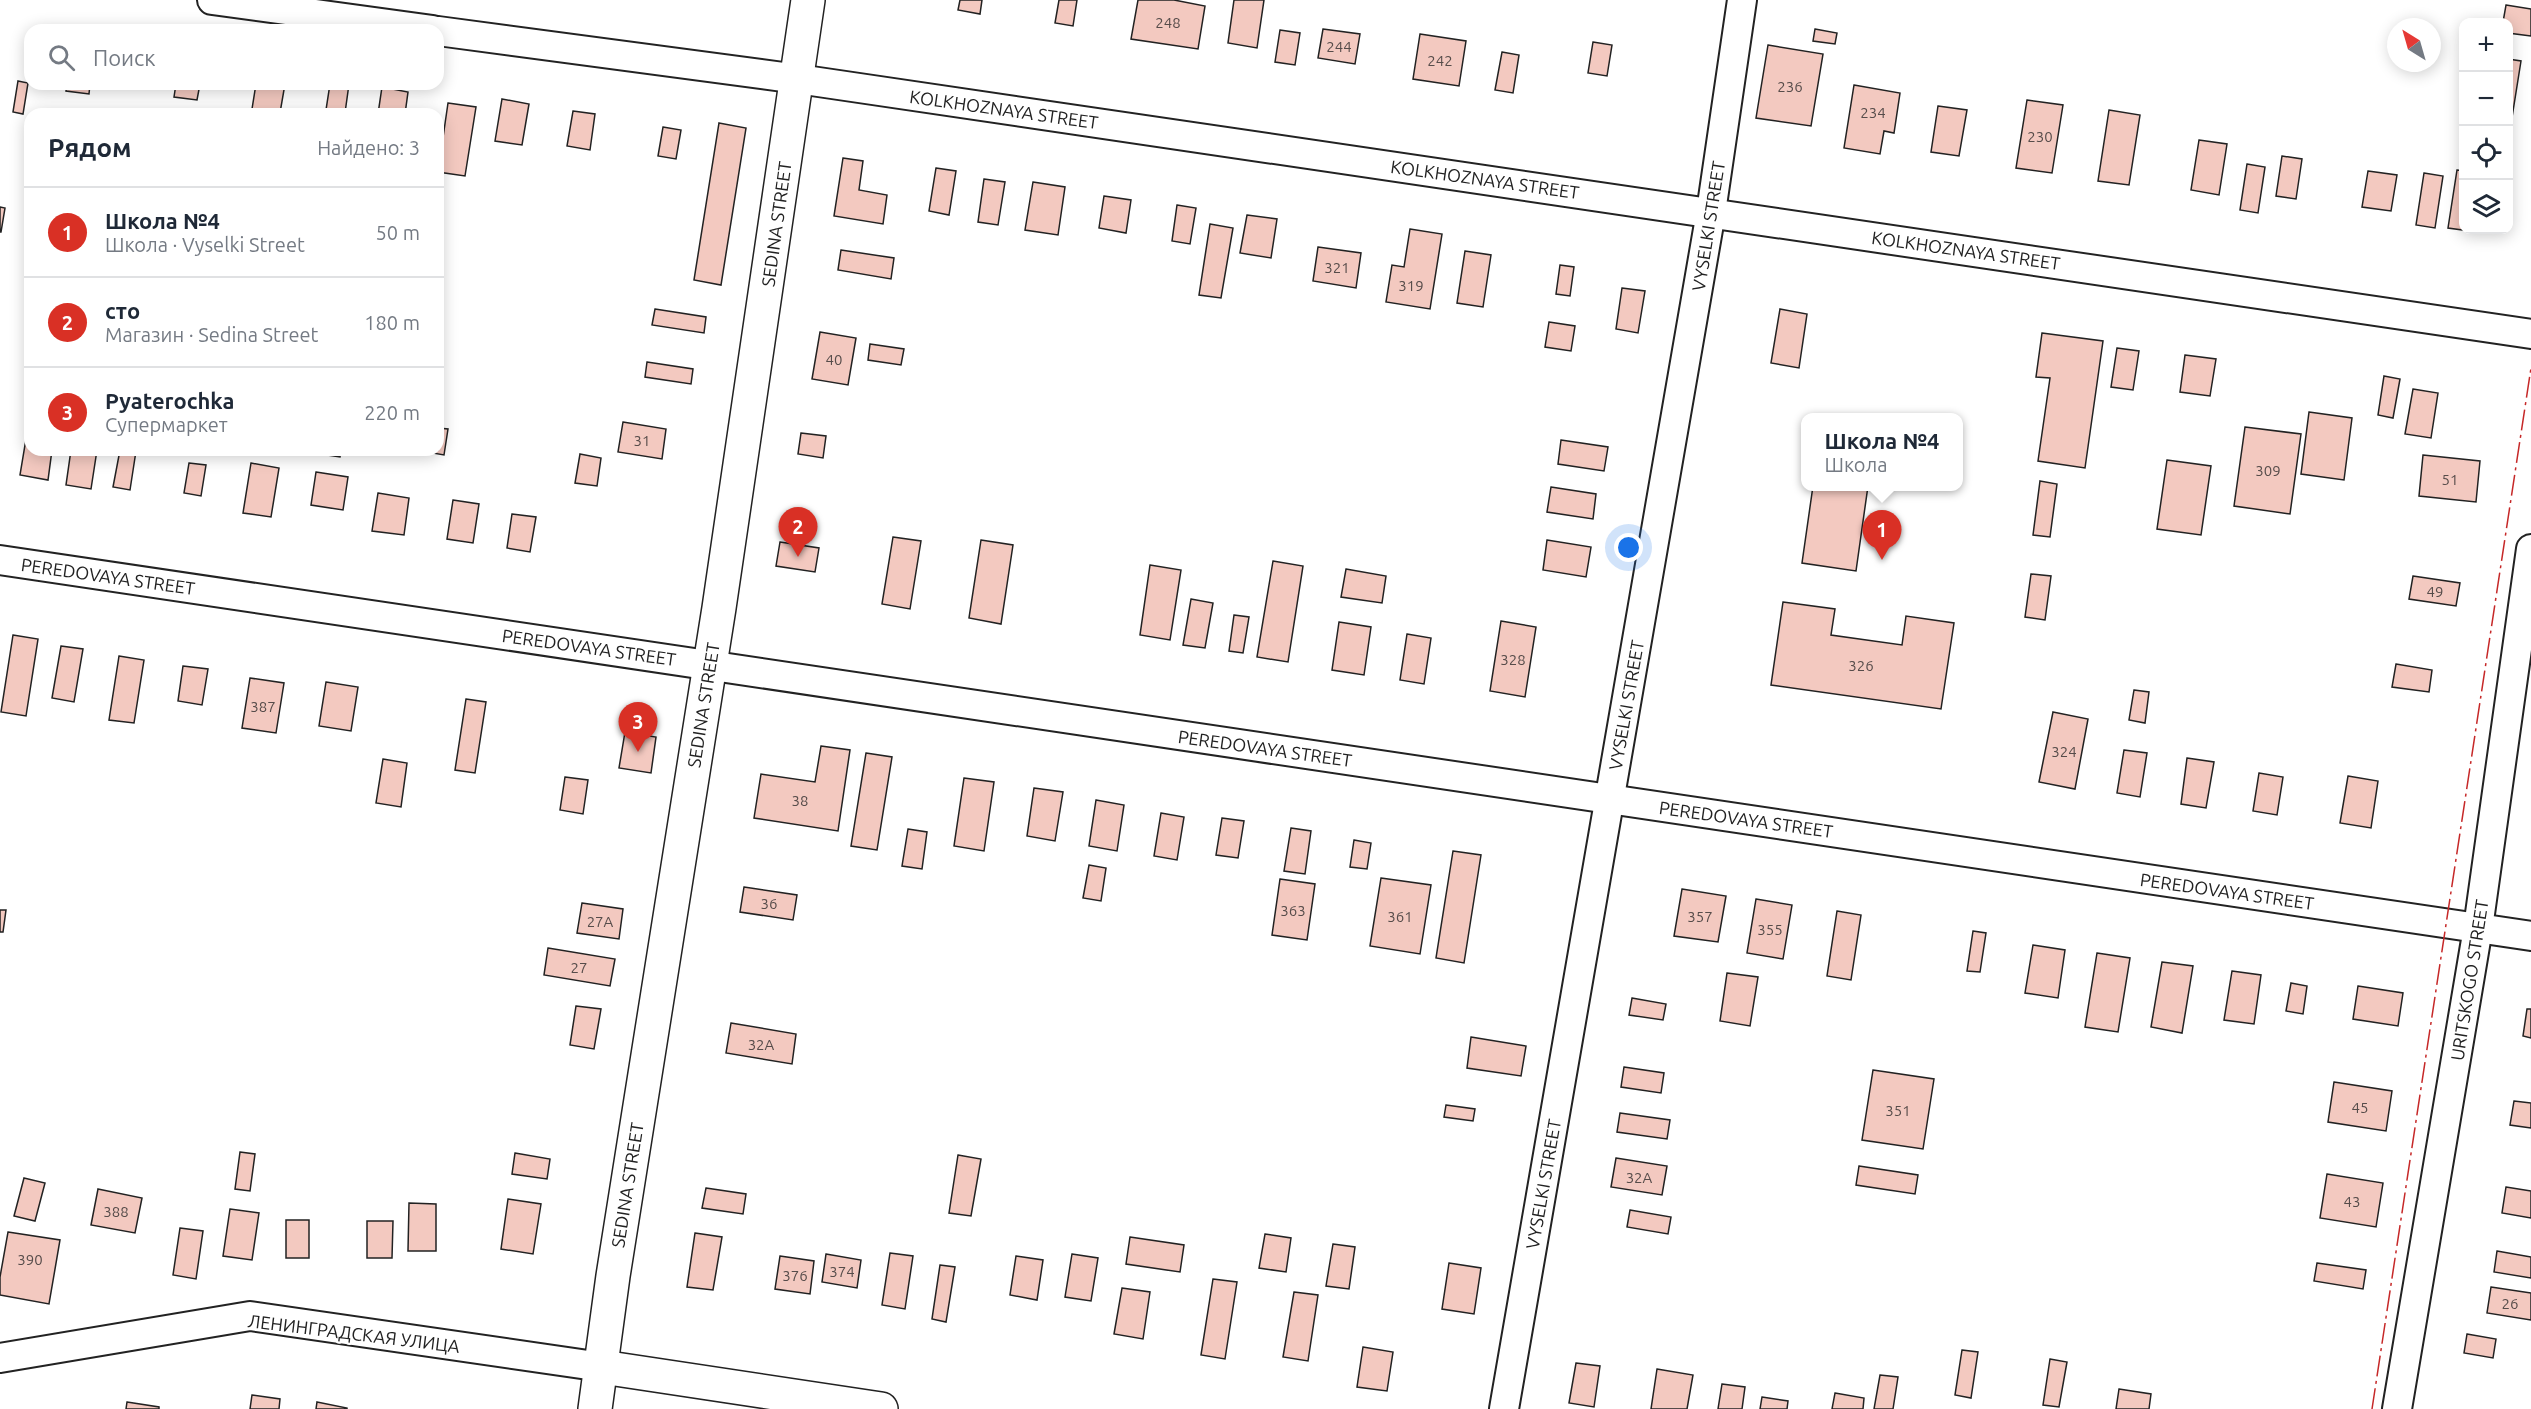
<!DOCTYPE html>
<html lang="ru">
<meta charset="utf-8">
<style>
:root{--surface:#fff;--page:#f6f6f7;--text:#1f2937;--muted:#747a83;--line:#e0e1e3;--accent:#d93025}
body{margin:0;font-family:Ubuntu,sans-serif;background:var(--page);color:var(--text)}
.controls{position:absolute;right:18px;top:18px;display:grid;overflow:hidden;border-radius:12px;box-shadow:0 3px 15px #0003}
.controls button{width:54px;height:54px;display:grid;place-items:center;padding:0;border:0;border-bottom:2px solid var(--line);background:var(--surface);color:var(--text);font:30px sans-serif}
.compass{position:absolute;left:2387px;top:18px;width:54px;height:54px;border-radius:50%;background:var(--surface);box-shadow:0 3px 15px #0003;rotate:323deg}
.you{position:absolute;left:1629px;top:548px;width:21px;height:21px;margin:-15px;border:4px solid #fff;border-radius:50%;background:#1a73e8;box-shadow:0 0 0 9px #1a73e833}
.badge{display:grid;place-items:center;width:39px;height:39px;border-radius:50%;background:var(--accent);color:#fff;font-size:20px;font-weight:700}
.pin{position:absolute;translate:-50% -50px;filter:drop-shadow(0 2px 3px #0008)}
.pin::after{content:'';position:absolute;top:32px;width:21px;height:18px;background:inherit;clip-path:polygon(0 0,100% 0,50% 100%)}
.popup{position:absolute;left:1801px;top:413px;width:162px;height:78px;box-sizing:border-box;display:grid;place-content:center;border-radius:12px;background:var(--surface);filter:drop-shadow(0 2px 4px #0005);font-size:20px;white-space:nowrap;color:var(--muted)}
.popup b{font-size:22px;color:var(--text)}
.popup::after{content:'';position:absolute;left:50%;top:100%;margin-left:-12px;border:12px solid transparent;border-top-color:var(--surface)}
.list{margin:0;padding:0;list-style:none}
h2{display:flex;justify-content:space-between;align-items:center;height:78px;margin:0;padding:0 24px;font-size:26px}
h2 small{font-size:20px;font-weight:400;color:var(--muted)}
.list li{display:grid;grid-template-columns:39px 1fr auto;gap:18px;align-items:center;box-sizing:border-box;height:90px;padding:0 24px;border-top:2px solid var(--line)}
.list b{display:block;font-size:22px;white-space:nowrap}
.list p{margin:0;font-size:20px;white-space:nowrap;color:var(--muted)}
.list em{font-size:20px;font-style:normal;color:var(--muted)}
.icon{flex:none;width:33px;height:33px;fill:none;stroke:currentColor;stroke-width:2;stroke-linecap:round;stroke-linejoin:round}
.map{position:relative;flex:none;width:2531px;height:1409px;overflow:hidden}
.search{position:absolute;background:var(--surface);box-shadow:0 3px 15px #0003;left:24px;top:24px;width:420px;height:66px;display:flex;align-items:center;gap:15px;box-sizing:border-box;padding:0 21px;border-radius:18px;color:var(--muted);font-size:22px}
.panel{position:absolute;background:var(--surface);box-shadow:0 3px 15px #0003;left:24px;top:108px;width:420px;height:348px;border-radius:18px}
.map>svg:first-child{display:block}
.building{fill:#f3c9c0;stroke:#222;stroke-width:1.5}
.lines{fill:none;stroke-linecap:round;stroke-linejoin:round}
.minor-casing{stroke:#222;stroke-width:32}
.tertiary-casing{stroke:#222;stroke-width:36}
.secondary-casing{stroke:#222;stroke-width:36}
.minor{stroke:#fff;stroke-width:28}
.tertiary{stroke:#fff;stroke-width:33}
.secondary{stroke:#fff;stroke-width:33}
.power{stroke:#c62828;stroke-width:1.5;stroke-dasharray:21 4.5 3 4.5;stroke-linecap:butt}
.labels{text-anchor:middle;dominant-baseline:central;stroke-width:4.5;stroke-linejoin:round;paint-order:stroke}
.number-label{font-size:15px;fill:#564c4a}
.street-label{font-size:18px;fill:#222;stroke:#fff}
</style>
<div class="map">
<svg width="2531" height="1409" viewBox="0 0 2531 1409">
<rect width="100%" height="100%" fill="#fff"/>
<!-- building -->
<g class="building">
<polygon points="960,0 982,0 980,14 958,10"/>
<polygon points="1059,0 1077,0 1073,26 1055,23"/>
<polygon points="1138,0 1174,0 1205,6 1198,49 1131,39"/>
<polygon points="1234,0 1264,0 1257,48 1228,43"/>
<polygon points="2506,5 2531,9 2531,36 2508,33 2508,22 2503,22"/>
<polygon points="1323,29 1360,34 1355,64 1318,58"/>
<polygon points="1815,29 1837,33 1835,44 1813,41"/>
<polygon points="1280,30 1300,33 1295,65 1275,62"/>
<polygon points="1420,34 1466,41 1459,86 1413,79"/>
<polygon points="1593,42 1612,45 1607,76 1588,73"/>
<polygon points="1768,45 1823,54 1811,126 1756,118"/>
<polygon points="1502,52 1519,55 1513,93 1495,90"/>
<polygon points="2508,59 2521,61 2510,130 2508,130"/>
<polygon points="18,81 28,83 23,114 13,112"/>
<polygon points="67,84 90,84 89,94 66,91"/>
<polygon points="176,84 200,84 197,100 174,97"/>
<polygon points="256,84 285,84 280,113 252,109"/>
<polygon points="330,84 349,84 345,113 326,110"/>
<polygon points="1854,85 1900,93 1894,133 1884,131 1880,154 1844,148"/>
<polygon points="382,87 408,92 405,114 378,114"/>
<polygon points="502,99 529,104 522,145 495,141"/>
<polygon points="2027,100 2063,105 2052,173 2016,168"/>
<polygon points="448,103 476,107 465,176 438,172"/>
<polygon points="1938,106 1967,110 1959,156 1931,152"/>
<polygon points="2109,110 2140,115 2129,185 2098,181"/>
<polygon points="573,111 595,114 590,150 567,146"/>
<polygon points="719,123 746,128 721,285 694,280"/>
<polygon points="663,127 681,130 676,159 658,156"/>
<polygon points="2199,140 2227,144 2219,195 2191,190"/>
<polygon points="2282,156 2302,159 2296,199 2276,196"/>
<polygon points="843,158 863,161 859,190 887,195 883,224 834,216"/>
<polygon points="2247,164 2265,167 2258,213 2240,210"/>
<polygon points="936,168 956,171 949,215 929,211"/>
<polygon points="2457,170 2464,171 2464,230 2478,230 2477,232 2448,228"/>
<polygon points="2368,171 2397,175 2391,211 2362,207"/>
<polygon points="2424,173 2443,176 2435,228 2416,225"/>
<polygon points="984,179 1005,182 998,225 978,222"/>
<polygon points="1033,182 1065,187 1058,235 1025,230"/>
<polygon points="1104,196 1131,200 1126,233 1099,228"/>
<polygon points="1177,205 1196,208 1190,244 1172,241"/>
<polygon points="0,207 5,208 1,232 0,232"/>
<polygon points="1247,215 1277,219 1271,258 1240,253"/>
<polygon points="1210,224 1233,228 1221,298 1199,295"/>
<polygon points="1410,229 1442,234 1430,309 1386,302 1392,265 1404,267"/>
<polygon points="1318,247 1361,253 1356,288 1313,281"/>
<polygon points="841,250 894,258 891,279 838,270"/>
<polygon points="1465,251 1491,255 1483,307 1457,303"/>
<polygon points="1560,265 1574,267 1570,296 1556,294"/>
<polygon points="1622,288 1645,291 1638,333 1616,329"/>
<polygon points="655,309 706,317 704,333 652,325"/>
<polygon points="1780,309 1807,314 1799,368 1771,363"/>
<polygon points="1549,322 1575,326 1571,351 1545,347"/>
<polygon points="820,332 856,338 848,385 812,379"/>
<polygon points="2042,333 2103,341 2085,468 2038,461 2050,378 2036,377"/>
<polygon points="870,344 904,349 901,365 868,360"/>
<polygon points="2117,348 2139,351 2133,390 2111,387"/>
<polygon points="2185,355 2216,359 2210,396 2180,392"/>
<polygon points="647,362 693,369 691,384 645,377"/>
<polygon points="2384,376 2400,379 2393,418 2378,415"/>
<polygon points="2413,389 2438,393 2431,438 2405,434"/>
<polygon points="2309,412 2352,418 2344,480 2301,474"/>
<polygon points="623,422 666,429 662,459 618,452"/>
<polygon points="2245,427 2301,434 2290,514 2234,506"/>
<polygon points="438,428 448,429 444,455 427,452 428,450 438,450"/>
<polygon points="27,433 30,433 30,450 52,450 48,480 20,475"/>
<polygon points="801,433 826,436 823,458 798,454"/>
<polygon points="1561,440 1608,447 1604,471 1558,464"/>
<polygon points="71,450 97,450 91,489 66,485"/>
<polygon points="120,450 136,451 130,490 113,487"/>
<polygon points="321,450 341,450 340,457 321,454"/>
<polygon points="580,454 601,458 597,486 575,483"/>
<polygon points="2423,455 2480,461 2476,502 2419,496"/>
<polygon points="2167,460 2211,466 2201,535 2157,529"/>
<polygon points="189,463 206,465 201,496 184,493"/>
<polygon points="251,463 279,468 271,517 243,513"/>
<polygon points="316,472 348,477 343,510 311,505"/>
<polygon points="2040,481 2057,484 2050,537 2033,535"/>
<polygon points="1813,486 1868,486 1856,571 1802,563"/>
<polygon points="1551,487 1596,494 1593,519 1547,512"/>
<polygon points="378,493 409,498 404,535 372,531"/>
<polygon points="453,500 479,504 473,543 447,539"/>
<polygon points="512,514 536,517 530,552 507,548"/>
<polygon points="893,537 921,541 910,609 882,604"/>
<polygon points="981,540 1013,545 1001,624 969,618"/>
<polygon points="1547,540 1591,547 1586,577 1543,570"/>
<polygon points="780,542 819,548 815,572 776,566"/>
<polygon points="1273,561 1303,566 1288,662 1257,657"/>
<polygon points="1150,565 1181,570 1170,640 1140,635"/>
<polygon points="1346,569 1386,576 1382,603 1341,597"/>
<polygon points="2031,574 2051,576 2045,620 2025,617"/>
<polygon points="2413,576 2460,583 2456,606 2409,599"/>
<polygon points="1191,599 1213,603 1205,648 1183,645"/>
<polygon points="1783,602 1835,609 1831,635 1902,645 1906,616 1954,623 1941,709 1771,685"/>
<polygon points="1234,615 1249,617 1243,653 1229,651"/>
<polygon points="1501,621 1536,627 1525,697 1490,691"/>
<polygon points="1339,622 1371,627 1364,675 1332,670"/>
<polygon points="1407,634 1431,638 1424,684 1400,680"/>
<polygon points="13,635 38,639 26,716 1,712"/>
<polygon points="61,646 83,649 74,702 52,698"/>
<polygon points="119,656 144,660 134,723 109,720"/>
<polygon points="2396,664 2432,670 2429,692 2392,687"/>
<polygon points="183,666 208,669 202,705 178,701"/>
<polygon points="250,678 284,683 276,733 242,728"/>
<polygon points="326,682 358,687 351,731 319,726"/>
<polygon points="2134,690 2149,692 2145,723 2129,720"/>
<polygon points="466,699 486,702 475,773 455,770"/>
<polygon points="2053,712 2088,719 2075,789 2039,782"/>
<polygon points="625,732 656,737 651,773 619,768"/>
<polygon points="821,746 850,750 838,831 754,818 761,774 815,782"/>
<polygon points="2124,750 2147,753 2140,797 2117,793"/>
<polygon points="866,753 892,757 877,850 851,846"/>
<polygon points="2187,758 2214,762 2206,808 2181,804"/>
<polygon points="383,759 407,763 401,807 376,803"/>
<polygon points="2259,773 2283,777 2277,815 2253,811"/>
<polygon points="2348,776 2378,781 2371,828 2340,823"/>
<polygon points="565,777 588,780 583,814 560,810"/>
<polygon points="964,778 994,782 984,851 954,846"/>
<polygon points="1034,788 1063,792 1055,841 1027,836"/>
<polygon points="1096,800 1124,805 1117,851 1089,846"/>
<polygon points="1161,813 1184,817 1177,860 1154,856"/>
<polygon points="1222,818 1244,821 1238,858 1216,855"/>
<polygon points="1291,828 1311,831 1305,874 1284,871"/>
<polygon points="908,829 927,832 922,869 902,866"/>
<polygon points="1354,840 1371,843 1367,869 1350,867"/>
<polygon points="1453,851 1481,855 1464,963 1436,958"/>
<polygon points="1089,865 1106,868 1101,901 1083,898"/>
<polygon points="1381,878 1431,885 1420,954 1370,946"/>
<polygon points="1280,879 1315,884 1307,940 1272,935"/>
<polygon points="744,887 797,895 793,920 740,912"/>
<polygon points="1682,889 1726,896 1718,942 1674,936"/>
<polygon points="1756,899 1792,905 1783,959 1747,953"/>
<polygon points="582,903 623,909 619,939 577,933"/>
<polygon points="0,910 6,910 3,932 0,932"/>
<polygon points="1837,911 1861,915 1851,980 1827,976"/>
<polygon points="1973,931 1986,933 1980,972 1967,971"/>
<polygon points="2033,945 2065,950 2058,998 2025,993"/>
<polygon points="548,948 615,959 610,986 544,975"/>
<polygon points="2097,953 2130,958 2118,1032 2085,1027"/>
<polygon points="2162,962 2193,966 2182,1033 2151,1027"/>
<polygon points="2232,971 2261,975 2254,1024 2224,1020"/>
<polygon points="1727,973 1758,977 1750,1026 1720,1021"/>
<polygon points="2291,983 2307,986 2303,1014 2286,1011"/>
<polygon points="2358,986 2403,993 2398,1026 2353,1019"/>
<polygon points="1632,998 1666,1004 1663,1020 1629,1015"/>
<polygon points="576,1006 601,1009 594,1049 570,1045"/>
<polygon points="2527,1009 2531,1009 2531,1038 2523,1036"/>
<polygon points="731,1023 796,1034 792,1064 726,1053"/>
<polygon points="1471,1037 1526,1046 1521,1076 1467,1068"/>
<polygon points="1624,1067 1664,1073 1661,1093 1621,1087"/>
<polygon points="1873,1070 1934,1079 1923,1149 1862,1140"/>
<polygon points="2334,1082 2392,1091 2386,1131 2328,1122"/>
<polygon points="2514,1101 2531,1103 2531,1128 2510,1125"/>
<polygon points="1446,1105 1475,1109 1473,1121 1444,1117"/>
<polygon points="1620,1113 1670,1120 1667,1139 1617,1132"/>
<polygon points="240,1152 255,1154 250,1191 235,1189"/>
<polygon points="515,1153 550,1159 547,1179 512,1174"/>
<polygon points="958,1155 981,1159 971,1216 949,1213"/>
<polygon points="1616,1158 1667,1166 1662,1195 1611,1187"/>
<polygon points="1859,1166 1918,1175 1915,1194 1856,1185"/>
<polygon points="2327,1174 2383,1183 2376,1227 2320,1218"/>
<polygon points="24,1178 45,1183 35,1221 14,1216"/>
<polygon points="2506,1187 2531,1191 2531,1218 2502,1213"/>
<polygon points="706,1188 746,1194 743,1214 702,1208"/>
<polygon points="98,1189 142,1198 135,1233 91,1225"/>
<polygon points="508,1199 541,1204 533,1254 501,1249"/>
<polygon points="409,1203 436,1204 436,1251 408,1251"/>
<polygon points="230,1209 259,1213 252,1260 223,1256"/>
<polygon points="1630,1210 1671,1217 1668,1234 1627,1227"/>
<rect x="286" y="1220" width="23" height="38"/>
<polygon points="367,1221 393,1221 392,1258 367,1258"/>
<polygon points="180,1228 203,1231 196,1279 173,1275"/>
<polygon points="8,1232 60,1240 49,1304 0,1295 0,1277"/>
<polygon points="695,1233 722,1237 713,1290 687,1287"/>
<polygon points="1265,1234 1291,1238 1286,1272 1259,1268"/>
<polygon points="1130,1237 1184,1245 1180,1272 1126,1264"/>
<polygon points="1333,1244 1355,1247 1349,1289 1326,1286"/>
<polygon points="2497,1251 2531,1257 2531,1278 2494,1272"/>
<polygon points="890,1253 913,1256 905,1309 882,1305"/>
<polygon points="826,1254 861,1260 857,1288 822,1282"/>
<polygon points="1072,1254 1098,1258 1091,1301 1065,1297"/>
<polygon points="780,1256 814,1261 810,1294 775,1289"/>
<polygon points="1016,1256 1043,1260 1037,1300 1010,1295"/>
<polygon points="1449,1263 1481,1268 1474,1314 1442,1309"/>
<polygon points="2317,1263 2366,1270 2363,1289 2314,1281"/>
<polygon points="940,1265 955,1267 946,1322 932,1319"/>
<polygon points="1213,1279 1237,1282 1225,1359 1201,1355"/>
<polygon points="2491,1287 2531,1293 2531,1320 2487,1313"/>
<polygon points="1122,1288 1150,1292 1143,1339 1114,1334"/>
<polygon points="1294,1292 1318,1295 1308,1361 1283,1357"/>
<polygon points="2467,1334 2496,1339 2493,1358 2464,1353"/>
<polygon points="1363,1347 1393,1352 1387,1391 1357,1387"/>
<polygon points="1962,1350 1978,1352 1971,1398 1955,1395"/>
<polygon points="2050,1359 2067,1362 2059,1407 2043,1405"/>
<polygon points="1576,1363 1600,1366 1594,1407 1569,1403"/>
<polygon points="1657,1369 1693,1375 1687,1409 1651,1409"/>
<polygon points="1880,1375 1898,1377 1893,1409 1874,1409"/>
<polygon points="1722,1384 1745,1387 1742,1409 1718,1409"/>
<polygon points="2119,1389 2151,1394 2149,1409 2116,1409"/>
<polygon points="1835,1393 1864,1398 1863,1409 1832,1409"/>
<polygon points="252,1395 280,1399 279,1409 250,1409"/>
<polygon points="1762,1397 1788,1401 1787,1409 1760,1409"/>
<polygon points="127,1402 159,1407 159,1409 126,1409"/>
<polygon points="317,1402 347,1408 347,1409 316,1409"/>
</g>
<g class="lines">
<defs>
<g id="minor">
<polyline points="212,0 433,30"/>
<polyline points="438,31 798,79 2531,334"/>
<polyline points="0,560 2531,936"/>
<polyline points="0,1358 250,1316 602,1367"/>
<polyline points="1504,1409 1711,212 1742,0"/>
<polyline points="2397,1409 2478,928 2531,549"/>
</g>
<polyline id="tertiary" points="602,1367 881,1409"/>
<polyline id="secondary" points="595,1409 613,1276 719,608 808,0"/>
</defs>
<!-- minor casing -->
<use href="#minor" class="minor-casing"/>
<!-- tertiary casing -->
<use href="#tertiary" class="tertiary-casing"/>
<!-- secondary casing -->
<use href="#secondary" class="secondary-casing"/>
<!-- minor -->
<use href="#minor" class="minor"/>
<!-- tertiary -->
<use href="#tertiary" class="tertiary"/>
<!-- secondary -->
<use href="#secondary" class="secondary"/>
<!-- power -->
<polyline class="power" points="2372,1409 2531,368"/>
</g>
<g class="labels">
<!-- number labels -->
<g class="number-label">
<text x="1168" y="22">248</text>
<text x="1339" y="46">244</text>
<text x="1440" y="60">242</text>
<text x="1790" y="86">236</text>
<text x="1873" y="112">234</text>
<text x="2040" y="136">230</text>
<text x="1337" y="267">321</text>
<text x="1411" y="285">319</text>
<text x="834" y="359">40</text>
<text x="642" y="440">31</text>
<text x="2268" y="470">309</text>
<text x="2450" y="479">51</text>
<text x="2435" y="591">49</text>
<text x="1513" y="659">328</text>
<text x="1861" y="665">326</text>
<text x="263" y="706">387</text>
<text x="2064" y="751">324</text>
<text x="800" y="800">38</text>
<text x="769" y="903">36</text>
<text x="1293" y="910">363</text>
<text x="1400" y="916">361</text>
<text x="1700" y="916">357</text>
<text x="600" y="921">27А</text>
<text x="1770" y="929">355</text>
<text x="579" y="967">27</text>
<text x="761" y="1044">32А</text>
<text x="2360" y="1107">45</text>
<text x="1898" y="1110">351</text>
<text x="1639" y="1177">32А</text>
<text x="2352" y="1201">43</text>
<text x="116" y="1211">388</text>
<text x="30" y="1259">390</text>
<text x="842" y="1271">374</text>
<text x="795" y="1275">376</text>
<text x="2510" y="1303">26</text>
</g>
<!-- street labels -->
<g class="street-label">
<text transform="translate(1004 109) rotate(8)">KOLKHOZNAYA STREET</text>
<text transform="translate(1485 179) rotate(8)">KOLKHOZNAYA STREET</text>
<text transform="translate(776 224) rotate(-82)">SEDINA STREET</text>
<text transform="translate(1708 226) rotate(-81)">VYSELKI STREET</text>
<text transform="translate(1966 250) rotate(8)">KOLKHOZNAYA STREET</text>
<text transform="translate(108 576) rotate(8)">PEREDOVAYA STREET</text>
<text transform="translate(589 647) rotate(8)">PEREDOVAYA STREET</text>
<text transform="translate(703 705) rotate(-81)">SEDINA STREET</text>
<text transform="translate(1626 705) rotate(-80)">VYSELKI STREET</text>
<text transform="translate(1265 748) rotate(8)">PEREDOVAYA STREET</text>
<text transform="translate(1746 819) rotate(8)">PEREDOVAYA STREET</text>
<text transform="translate(2227 891) rotate(8)">PEREDOVAYA STREET</text>
<text transform="translate(2469 980) rotate(-81)">URITSKOGO STREET</text>
<text transform="translate(1543 1184) rotate(-80)">VYSELKI STREET</text>
<text transform="translate(627 1185) rotate(-81)">SEDINA STREET</text>
<text transform="translate(354 1333) rotate(7)">ЛЕНИНГРАДСКАЯ УЛИЦА</text>
</g>
</g>
</svg>
<div class="controls">
<button>+</button>
<button>−</button>
<button><svg class="icon" aria-label="locate" viewBox="0 0 24 24"><circle cx="12" cy="12" r="6"/><path d="M12 2v4M12 18v4M2 12h4M18 12h4"/></svg></button>
<button><svg class="icon" aria-label="layers" viewBox="0 0 24 24"><path d="M12 4l9 5-9 5-9-5zM3 14l9 5 9-5"/></svg></button>
</div>
<svg class="compass" viewBox="-18 -18 36 36"><path d="M0-13l5 13h-10z" fill="#e53935"/><path d="M0 13l5-13h-10z" fill="#747a83"/></svg>
<div class="you"></div>
<div class="pin badge" style="left:1882px;top:560px">1</div>
<div class="popup"><b>Школа №4</b>Школа</div>
<div class="pin badge" style="left:798px;top:557px">2</div>
<div class="pin badge" style="left:638px;top:752px">3</div>
<div class="search"><svg class="icon" aria-label="search" viewBox="0 0 24 24"><circle cx="10" cy="10" r="6"/><path d="M15 15l6 6"/></svg>Поиск</div>
<section class="panel">
<h2>Рядом<small>Найдено: 3</small></h2>
<ul class="list">
<li><span class="badge">1</span><div><b>Школа №4</b><p>Школа · Vyselki Street</p></div><em>50 m</em></li>
<li><span class="badge">2</span><div><b>сто</b><p>Магазин · Sedina Street</p></div><em>180 m</em></li>
<li><span class="badge">3</span><div><b>Pyaterochka</b><p>Супермаркет</p></div><em>220 m</em></li>
</ul>
</section>
</div>
